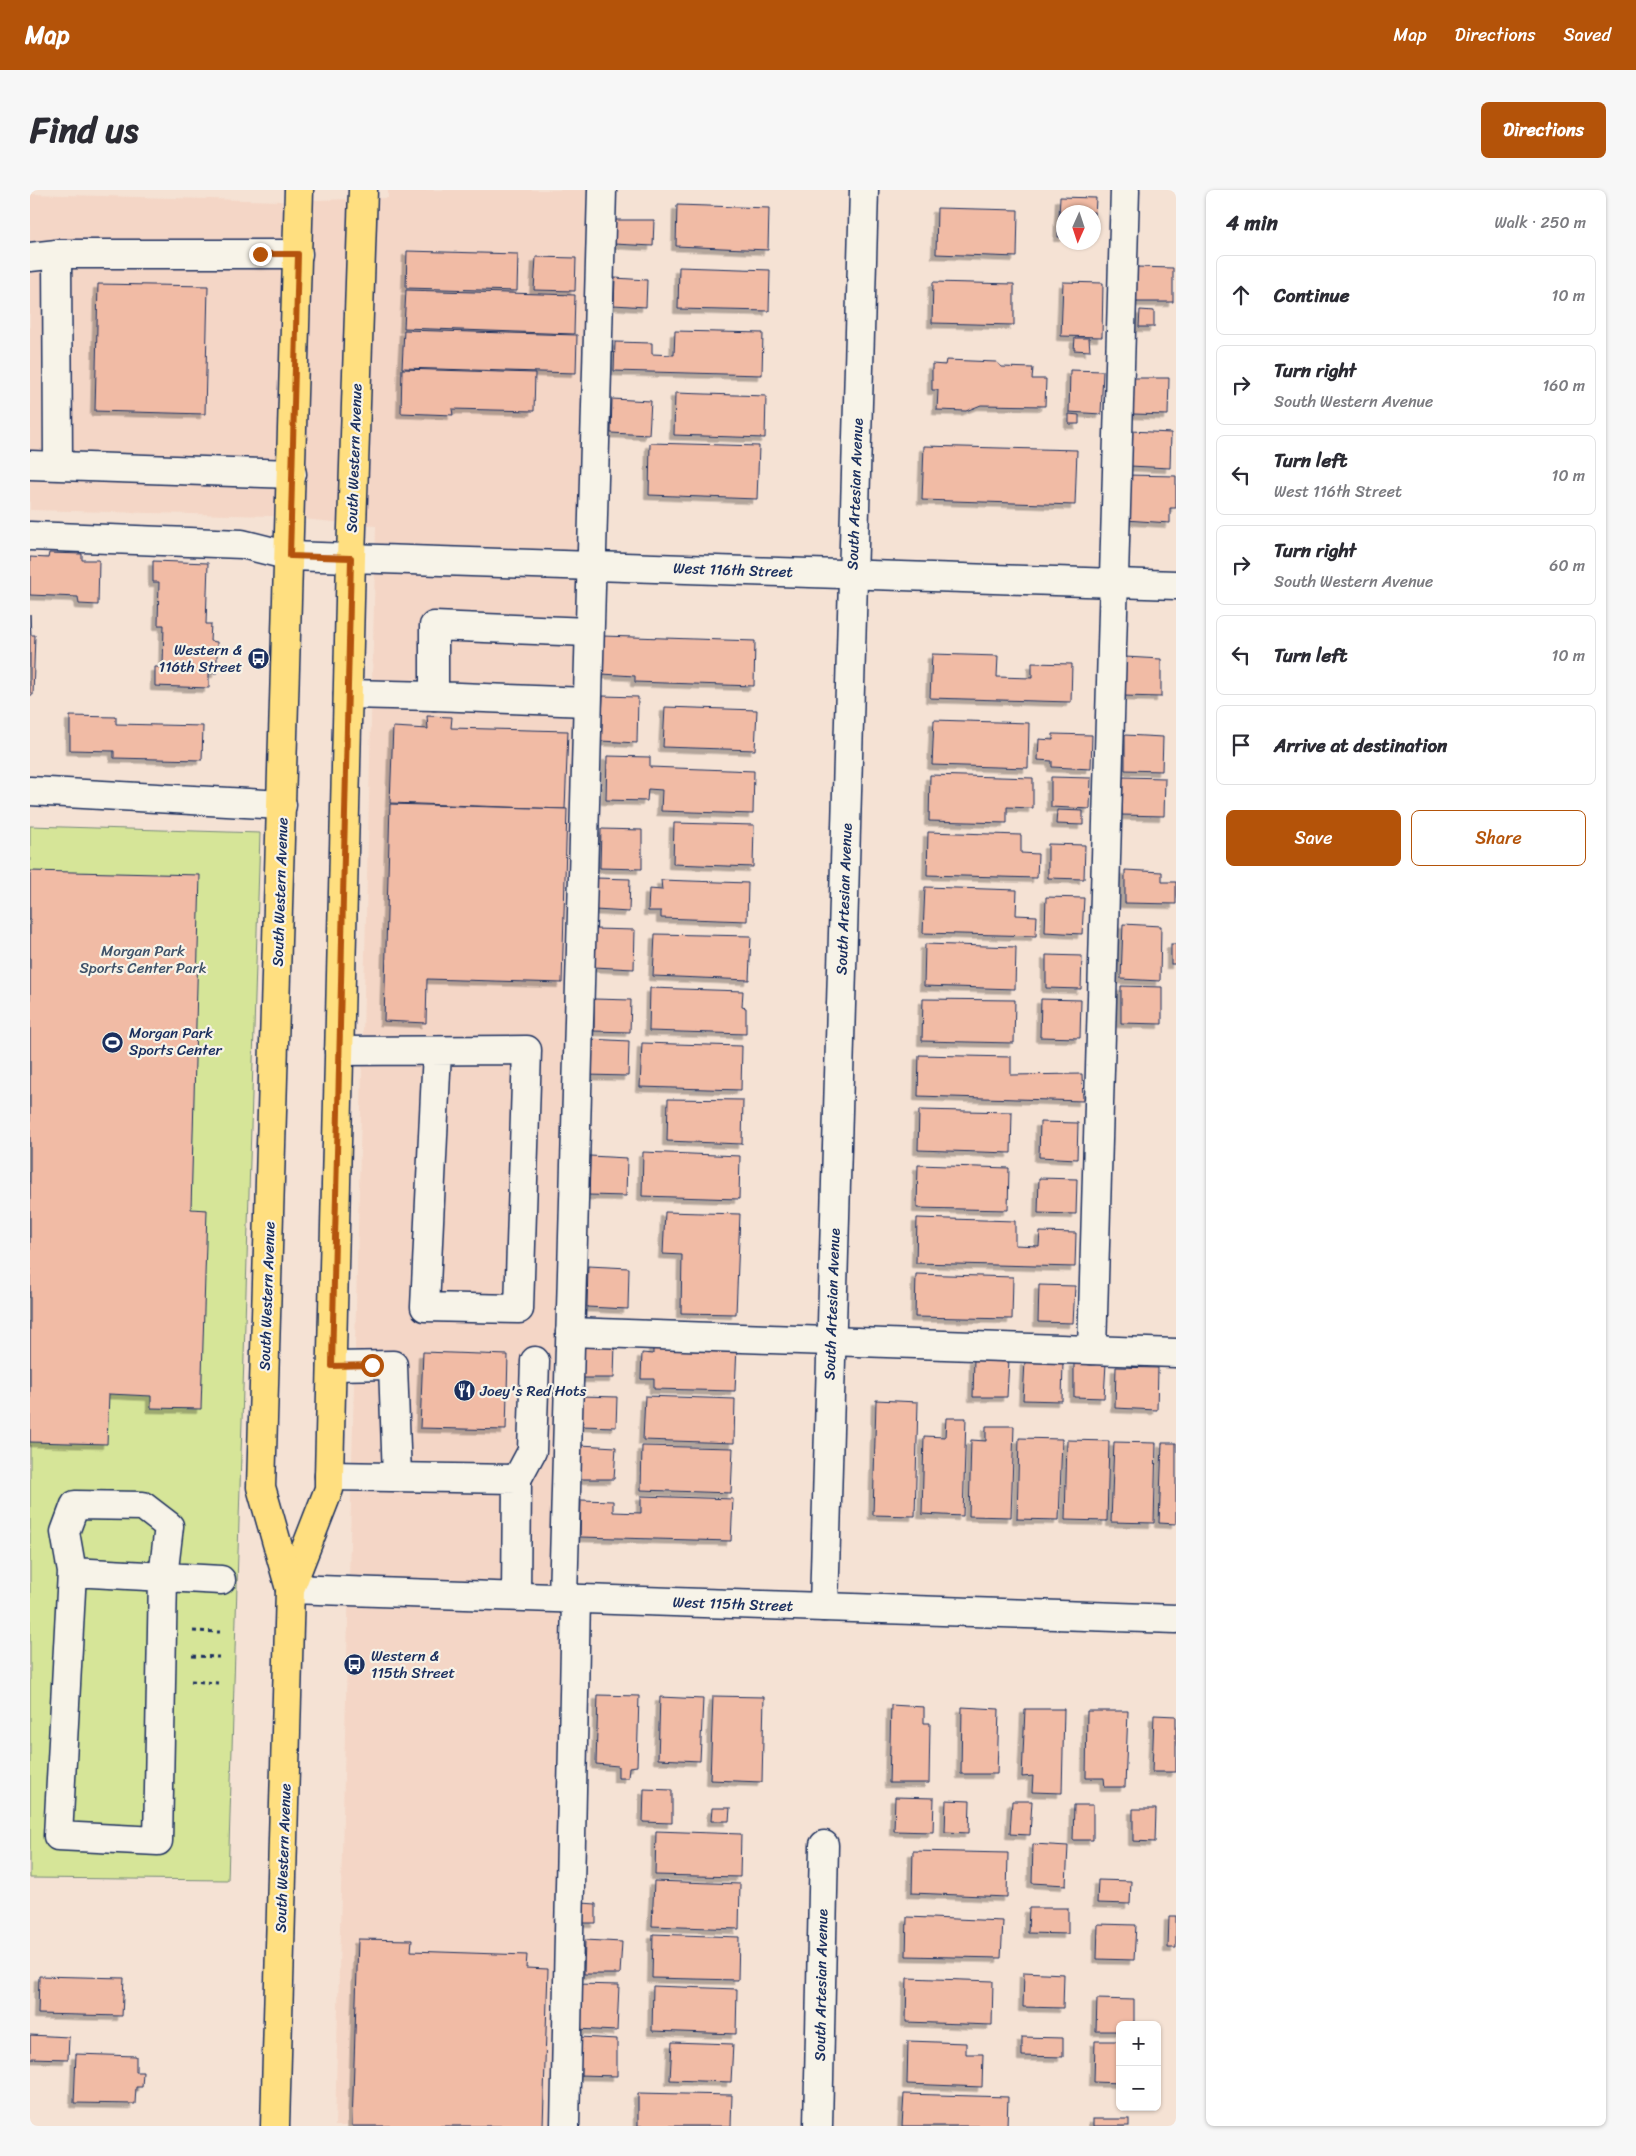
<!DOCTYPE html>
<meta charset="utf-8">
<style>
:root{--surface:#fff;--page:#f7f7f7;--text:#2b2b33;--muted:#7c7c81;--line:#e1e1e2;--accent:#b45309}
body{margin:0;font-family:Sriracha,sans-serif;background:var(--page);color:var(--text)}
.controls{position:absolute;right:15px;bottom:15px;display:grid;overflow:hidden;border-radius:8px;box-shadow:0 1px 4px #0004}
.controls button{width:45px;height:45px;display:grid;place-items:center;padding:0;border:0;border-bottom:1px solid var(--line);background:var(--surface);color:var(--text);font:25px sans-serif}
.compass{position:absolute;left:1026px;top:15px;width:45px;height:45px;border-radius:50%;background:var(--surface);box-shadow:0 1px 4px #0004;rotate:183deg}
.stop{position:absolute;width:15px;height:15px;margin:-11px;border:4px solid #b45309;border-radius:50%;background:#fff}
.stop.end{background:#b45309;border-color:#fff;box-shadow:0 1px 5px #0008}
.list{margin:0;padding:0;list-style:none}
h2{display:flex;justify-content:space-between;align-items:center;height:65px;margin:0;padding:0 20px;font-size:21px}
h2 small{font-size:16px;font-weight:400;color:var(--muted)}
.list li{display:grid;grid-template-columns:32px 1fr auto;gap:15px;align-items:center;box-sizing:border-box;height:80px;margin:0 10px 10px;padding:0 10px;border:1px solid var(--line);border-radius:8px}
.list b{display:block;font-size:19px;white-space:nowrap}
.list p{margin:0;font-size:16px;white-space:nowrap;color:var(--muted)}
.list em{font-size:16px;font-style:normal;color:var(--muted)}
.actions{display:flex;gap:10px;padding:15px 20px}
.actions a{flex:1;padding:11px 0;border:1px solid var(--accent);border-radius:8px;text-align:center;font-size:18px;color:var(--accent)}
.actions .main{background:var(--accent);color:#fff}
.icon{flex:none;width:28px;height:28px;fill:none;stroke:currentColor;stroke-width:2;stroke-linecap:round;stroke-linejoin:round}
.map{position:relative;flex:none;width:1146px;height:1936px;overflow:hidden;border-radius:8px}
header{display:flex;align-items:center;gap:30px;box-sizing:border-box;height:70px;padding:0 25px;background:var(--accent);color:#fff}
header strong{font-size:24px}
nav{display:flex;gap:28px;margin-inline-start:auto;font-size:18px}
.intro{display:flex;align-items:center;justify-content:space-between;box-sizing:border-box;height:120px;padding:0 30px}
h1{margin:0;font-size:35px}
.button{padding:12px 22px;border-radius:8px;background:var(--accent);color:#fff;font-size:18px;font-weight:700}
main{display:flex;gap:30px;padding:0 30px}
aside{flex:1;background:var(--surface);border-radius:8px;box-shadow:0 1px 4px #0004}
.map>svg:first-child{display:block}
.built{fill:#f4d6c6}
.green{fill:#d6e598;stroke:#788a7b}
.building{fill:#f1bba5;stroke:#1b2f5e;filter:url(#shadow)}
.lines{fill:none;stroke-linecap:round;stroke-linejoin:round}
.minor-casing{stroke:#1b2f5e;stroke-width:31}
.major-casing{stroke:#1b2f5e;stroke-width:31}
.path{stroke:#1b2f5e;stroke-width:3;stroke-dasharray:4 4;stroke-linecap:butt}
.minor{stroke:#f7f3e8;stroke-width:28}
.major{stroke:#ffdf80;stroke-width:28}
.route{stroke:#b45309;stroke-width:6}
.labels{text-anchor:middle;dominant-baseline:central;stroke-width:4.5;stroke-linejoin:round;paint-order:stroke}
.street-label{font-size:15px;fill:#1b2f5e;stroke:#f7f3e8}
.poi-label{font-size:15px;fill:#1b2f5e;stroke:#f7f3e8;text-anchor:start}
.park-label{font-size:15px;fill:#40536a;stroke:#f7f3e8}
</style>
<header>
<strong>Map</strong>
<nav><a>Map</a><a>Directions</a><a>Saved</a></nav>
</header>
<div class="intro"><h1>Find us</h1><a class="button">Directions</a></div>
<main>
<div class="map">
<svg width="1146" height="1936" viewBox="0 0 1146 1936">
<defs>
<filter id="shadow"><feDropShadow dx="-4.5" dy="4.5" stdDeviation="0" flood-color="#0004"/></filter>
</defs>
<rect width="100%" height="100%" fill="#f5e2d4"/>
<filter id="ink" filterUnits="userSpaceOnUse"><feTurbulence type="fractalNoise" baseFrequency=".02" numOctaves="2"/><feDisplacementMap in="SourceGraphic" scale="10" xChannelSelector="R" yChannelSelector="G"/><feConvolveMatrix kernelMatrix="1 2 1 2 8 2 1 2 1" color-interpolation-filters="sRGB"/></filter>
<g filter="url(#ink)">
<!-- built -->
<polygon class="built" points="358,0 565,0 525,1381 537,1460 525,1936 305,1936 346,336 241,326 0,320 0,4 251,11 358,8"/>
<!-- green -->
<polygon class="green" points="0,636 230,643 198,1690 0,1688"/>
<!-- building -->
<g class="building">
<polygon points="1030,7 1066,8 1064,48 1064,22 1034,22 1034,47 1028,47"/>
<polygon points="647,15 739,18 738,60 646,56"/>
<polygon points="907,18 988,20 987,67 906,64"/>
<polygon points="585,30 624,30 623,56 584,54"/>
<polygon points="377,61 488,64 487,101 376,98"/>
<polygon points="506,67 546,68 545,101 504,100"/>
<polygon points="649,77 740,80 739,121 648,119"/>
<polygon points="1107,77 1143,78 1143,112 1105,112"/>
<polygon points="585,88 617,90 616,117 584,115"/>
<polygon points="903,92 984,94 984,135 902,133"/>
<polygon points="1033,92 1073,93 1072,147 1031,146"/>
<polygon points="68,94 178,96 175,224 65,221"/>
<polygon points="376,100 545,105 544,144 374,138"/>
<polygon points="1110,120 1124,121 1124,137 1109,137"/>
<polygon points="374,140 547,145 546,183 372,178"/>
<polygon points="645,141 733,143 732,185 584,181 585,152 622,153 622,164 644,165"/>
<polygon points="1045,148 1059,148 1060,161 1044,160"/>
<polygon points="916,170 966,172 972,177 1003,178 1002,189 1016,189 1015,216 951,215 936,221 907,220 908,200 902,200 902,174 915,175"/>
<polygon points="372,179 505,183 504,221 422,219 423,225 371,223"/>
<polygon points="1040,180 1073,181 1071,224 1039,222"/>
<polygon points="1104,188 1139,188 1138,225 1103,224"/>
<polygon points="645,203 736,206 735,248 644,245"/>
<polygon points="582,209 621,211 619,245 581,243"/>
<polygon points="1039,224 1049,225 1049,234 1039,234"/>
<polygon points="1101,241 1141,243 1140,278 1100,276"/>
<polygon points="620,253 729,256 727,309 619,305"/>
<polygon points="894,256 1047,260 1045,315 892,310"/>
<polygon points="1097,285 1146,286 1146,318 1140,318 1140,333 1095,330"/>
<polygon points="19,363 52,364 52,370 69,370 68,415 49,414 48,407 0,405 0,367 18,368"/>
<polygon points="123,371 178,373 176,434 181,434 180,451 187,452 187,483 179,483 179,498 125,496 125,477 133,477 134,435 128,435 129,392 123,392"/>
<polygon points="0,424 1,445 5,445 3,505 0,505"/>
<polygon points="573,446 725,451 724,496 605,492 605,486 572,484"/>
<polygon points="902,464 968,466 967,487 1002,488 1002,473 1042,474 1041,512 900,508"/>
<polygon points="1095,467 1131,469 1131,507 1094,506"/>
<polygon points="573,506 608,507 607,553 571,551"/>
<polygon points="635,517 727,520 725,560 633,557"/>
<polygon points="40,526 86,527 86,534 173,536 172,570 84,568 84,561 40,560"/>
<polygon points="397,526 422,527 421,538 538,541 535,619 360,613 363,537 398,539"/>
<polygon points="904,530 999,533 998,578 902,575"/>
<polygon points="1023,544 1062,545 1061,579 1022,577 1022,571 1008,570 1009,549 1023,550"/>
<polygon points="1095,545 1133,547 1132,581 1095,580"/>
<polygon points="577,566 620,567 620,577 724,581 723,624 631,621 632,600 618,599 617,611 576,610"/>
<polygon points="900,585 1003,588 1003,618 977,617 977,633 899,631"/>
<polygon points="1021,587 1061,588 1060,619 1021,617"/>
<polygon points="1093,587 1135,588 1134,626 1092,625"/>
<polygon points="360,614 537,619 532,793 397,789 396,833 354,831"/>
<polygon points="1027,620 1053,621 1053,635 1026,634"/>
<polygon points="644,633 724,635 723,677 643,674"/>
<polygon points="571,639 612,640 612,679 570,678"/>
<polygon points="898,642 991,645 991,663 1008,664 1007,688 897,685"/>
<polygon points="1018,654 1055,655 1054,689 1018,688"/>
<polygon points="1095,680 1132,682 1132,692 1146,692 1146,714 1095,713"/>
<polygon points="0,681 170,685 161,1019 177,1020 171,1219 121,1218 121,1206 79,1204 77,1254 0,1252"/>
<polygon points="566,688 600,689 599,722 565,720"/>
<polygon points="631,690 718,693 717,731 631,728 631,721 618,721 619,699 632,700"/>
<polygon points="895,697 987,700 986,725 1007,726 1006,746 893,743"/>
<polygon points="1016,707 1054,708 1052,744 1015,742"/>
<polygon points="1093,734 1131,736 1130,791 1091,789"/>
<polygon points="564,739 605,740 604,779 564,777"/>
<polygon points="625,744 721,746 719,790 623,786"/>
<polygon points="895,754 986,757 985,799 894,796"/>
<rect x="1141" y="754" width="5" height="20"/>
<polygon points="1016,765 1052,766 1051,799 1016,798"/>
<polygon points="1091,796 1132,797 1132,834 1091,833"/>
<polygon points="620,798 713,801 712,817 716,818 716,844 619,841"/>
<polygon points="564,809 601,810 600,842 564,841"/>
<polygon points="893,809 985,810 984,853 892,851"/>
<polygon points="1011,809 1051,810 1050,848 1010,847"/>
<polygon points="559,849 599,851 598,886 557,885"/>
<polygon points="612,853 712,856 711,900 610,897"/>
<polygon points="889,865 981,867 981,885 1052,884 1053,911 888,906"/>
<polygon points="638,909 713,910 712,954 637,951"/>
<polygon points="889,920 982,922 981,963 888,960"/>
<polygon points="1010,932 1048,933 1047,969 1009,967"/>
<polygon points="613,962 710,966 709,1009 612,1006"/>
<polygon points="560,966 597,968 596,1006 559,1005"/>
<polygon points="888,975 979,978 978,1020 887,1018"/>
<polygon points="1009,988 1047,989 1046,1024 1008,1023"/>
<polygon points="635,1022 710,1024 706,1124 651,1123 652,1065 633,1064"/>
<polygon points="887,1028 985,1031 985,1055 1009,1056 1010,1042 1046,1043 1045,1077 886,1073"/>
<polygon points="558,1076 599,1078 598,1119 557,1117"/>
<polygon points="886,1084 983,1087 982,1129 885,1127"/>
<polygon points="1009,1095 1045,1096 1043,1133 1008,1132"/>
<polygon points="551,1152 585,1153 584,1188 550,1188"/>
<polygon points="623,1153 707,1156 705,1201 624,1199 624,1189 611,1189 612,1163 623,1164"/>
<polygon points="393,1162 478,1165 476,1240 390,1238"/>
<polygon points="944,1168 979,1169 977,1207 943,1207"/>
<polygon points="995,1171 1033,1172 1032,1211 993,1210"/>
<polygon points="1044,1172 1076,1173 1074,1208 1044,1207"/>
<polygon points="1086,1177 1128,1178 1127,1220 1085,1218"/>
<polygon points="552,1206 587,1207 586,1237 550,1236"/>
<polygon points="615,1206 705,1209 704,1253 613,1250"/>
<polygon points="846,1210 888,1212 885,1326 843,1325"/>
<polygon points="916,1228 936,1228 933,1326 892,1324 894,1246 915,1247"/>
<polygon points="956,1236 984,1236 981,1327 939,1326 941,1250 956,1251"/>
<polygon points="989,1248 1032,1249 1029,1330 987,1329"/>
<polygon points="1037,1250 1079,1251 1077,1331 1035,1330"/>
<polygon points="1084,1252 1126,1253 1124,1333 1081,1332"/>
<polygon points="1132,1253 1146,1253 1146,1334 1129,1333"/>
<polygon points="550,1255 586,1257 584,1289 549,1289"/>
<polygon points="612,1256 703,1258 701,1303 611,1300"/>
<polygon points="611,1306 703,1309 701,1351 550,1347 551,1310 583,1311 583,1322 611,1323"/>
<polygon points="568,1505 609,1506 607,1576 599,1577 598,1588 588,1588 588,1576 566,1574"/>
<polygon points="683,1506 734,1507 732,1592 680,1590"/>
<polygon points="630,1507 673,1509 670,1571 628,1569"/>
<polygon points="861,1515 894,1517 894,1533 900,1533 899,1593 859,1593"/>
<polygon points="932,1517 969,1519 967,1584 931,1584"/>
<polygon points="995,1519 1034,1519 1032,1603 1002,1602 1003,1586 992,1587"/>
<polygon points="1057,1521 1098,1521 1095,1597 1075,1597 1074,1588 1056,1588"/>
<polygon points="1124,1525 1146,1526 1146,1582 1122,1582"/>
<polygon points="614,1599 642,1600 642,1633 613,1632"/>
<polygon points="865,1607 904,1608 903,1642 864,1641"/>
<polygon points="916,1610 940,1611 939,1643 915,1642"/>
<polygon points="982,1611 1002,1611 1000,1645 980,1644"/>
<polygon points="1044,1615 1063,1615 1063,1650 1043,1650"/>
<polygon points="682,1618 700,1618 699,1631 681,1631"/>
<polygon points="1103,1619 1126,1619 1125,1652 1103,1651"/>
<polygon points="626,1641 711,1644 710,1687 625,1685"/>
<polygon points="1003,1654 1038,1656 1036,1695 1002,1693"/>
<polygon points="883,1661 978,1663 977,1707 882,1703"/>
<polygon points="1068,1690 1101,1691 1100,1714 1067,1713"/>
<polygon points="624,1691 710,1694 709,1739 622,1736"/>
<polygon points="552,1713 566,1714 566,1733 552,1733"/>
<polygon points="999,1718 1038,1718 1038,1744 998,1743"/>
<polygon points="1139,1726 1146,1726 1146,1758 1138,1758"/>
<polygon points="877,1727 973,1731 971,1768 876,1766"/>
<polygon points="1068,1734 1106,1735 1104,1770 1067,1769"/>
<polygon points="623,1744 709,1747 708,1790 622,1788"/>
<polygon points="328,1749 382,1750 381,1761 497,1765 496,1778 518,1779 513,1936 322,1936"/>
<polygon points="555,1750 592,1752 590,1784 554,1784"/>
<polygon points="994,1782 1034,1784 1033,1818 993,1817"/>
<polygon points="9,1786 94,1788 92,1826 8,1824"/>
<polygon points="877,1788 963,1791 962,1835 876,1832"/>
<polygon points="547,1794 589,1795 587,1841 546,1839"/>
<polygon points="623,1796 707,1799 706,1844 622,1841"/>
<polygon points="1067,1809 1104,1810 1104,1835 1090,1835 1090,1841 1066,1841"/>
<polygon points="0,1845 39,1847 38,1869 0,1868"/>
<polygon points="549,1847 587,1849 587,1886 549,1885"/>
<polygon points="992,1847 1033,1848 1033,1867 992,1866"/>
<polygon points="878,1851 936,1853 936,1864 953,1864 952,1897 877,1894"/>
<polygon points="1065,1851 1090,1851 1090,1893 1064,1892"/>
<polygon points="642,1852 703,1854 701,1892 640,1890"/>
<polygon points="46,1864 106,1866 106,1882 113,1882 112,1897 106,1897 105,1914 44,1913"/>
<polygon points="608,1903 702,1905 701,1936 608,1936"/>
<polygon points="874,1904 978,1907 977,1936 872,1936"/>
<rect x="1063" y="1929" width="36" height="7"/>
</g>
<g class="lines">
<defs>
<g id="minor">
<polyline points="27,64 28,275"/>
<polyline points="0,67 27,64 268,64"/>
<polyline points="0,275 262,284"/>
<polyline points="0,346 212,354 260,366 1146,395"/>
<polyline points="318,504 404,506"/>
<polyline points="557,512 404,506 404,436 559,442"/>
<polyline points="0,601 252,615"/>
<polyline points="309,861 497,860 489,1119 395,1117 407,861"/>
<polyline points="540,1142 1146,1163"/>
<polyline points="1062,1160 1095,0"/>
<polyline points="302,1176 363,1175 367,1287"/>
<polyline points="299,1286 487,1289 486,1406"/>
<polyline points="487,1289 502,1261 505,1171"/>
<polyline points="42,1382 35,1342 45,1315 113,1316 139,1336 133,1387 128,1651 28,1646 42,1382 191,1390"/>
<polyline points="260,1399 1146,1429"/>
<polyline points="533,1408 572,0"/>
<polyline points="794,1417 834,0"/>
<polyline points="535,1936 546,1409"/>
<polyline points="788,1936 794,1655"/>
</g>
<g id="major">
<polyline points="260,1399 299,1299 299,1286 321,368 333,0"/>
<polyline points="245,1936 260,1399 231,1297 269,0"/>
</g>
</defs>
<!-- minor casing -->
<use href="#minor" class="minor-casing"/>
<!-- major casing -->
<use href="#major" class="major-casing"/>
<!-- path -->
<g class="path">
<polyline points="163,1441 190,1442"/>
<polyline points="162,1466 189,1467"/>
<polyline points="161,1491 188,1493"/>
</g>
<!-- minor -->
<use href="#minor" class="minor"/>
<!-- major -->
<use href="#major" class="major"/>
</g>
</g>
<g class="lines" filter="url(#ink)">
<!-- route -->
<polyline class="route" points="230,64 268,64 260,366 321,368 302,1176 342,1175"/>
</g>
<!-- icons -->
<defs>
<symbol id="bus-disc" viewBox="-11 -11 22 22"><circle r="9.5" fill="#1b2f5e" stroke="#f7f3e8"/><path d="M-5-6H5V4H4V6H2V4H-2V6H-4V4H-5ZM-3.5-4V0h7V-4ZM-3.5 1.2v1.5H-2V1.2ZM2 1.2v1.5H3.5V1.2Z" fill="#fff"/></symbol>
<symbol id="stadium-disc" viewBox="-11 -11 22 22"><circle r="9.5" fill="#1b2f5e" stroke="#f7f3e8"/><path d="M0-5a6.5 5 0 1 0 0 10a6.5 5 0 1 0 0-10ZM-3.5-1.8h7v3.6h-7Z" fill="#fff"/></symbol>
<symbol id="restaurant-disc" viewBox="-11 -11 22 22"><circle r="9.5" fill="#1b2f5e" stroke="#f7f3e8"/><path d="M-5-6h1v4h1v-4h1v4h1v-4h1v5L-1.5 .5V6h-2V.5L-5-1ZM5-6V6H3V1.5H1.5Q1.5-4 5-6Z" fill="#fff"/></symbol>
</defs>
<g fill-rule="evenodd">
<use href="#bus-disc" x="216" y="456" width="25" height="25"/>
<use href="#stadium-disc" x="70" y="840" width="25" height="25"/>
<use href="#restaurant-disc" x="422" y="1188" width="25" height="25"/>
<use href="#bus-disc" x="312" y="1462" width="25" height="25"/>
</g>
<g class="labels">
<!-- street labels -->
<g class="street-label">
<text transform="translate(324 268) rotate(-88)">South Western Avenue</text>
<text transform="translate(825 304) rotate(-88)">South Artesian Avenue</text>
<text transform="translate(703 380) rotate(2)">West 116th Street</text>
<text transform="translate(250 702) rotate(-88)">South Western Avenue</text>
<text transform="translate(814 709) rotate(-88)">South Artesian Avenue</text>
<text transform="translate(237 1106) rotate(-88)">South Western Avenue</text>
<text transform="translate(802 1114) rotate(-88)">South Artesian Avenue</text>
<text transform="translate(703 1414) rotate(2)">West 115th Street</text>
<text transform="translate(253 1668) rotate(-88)">South Western Avenue</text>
<text transform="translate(791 1795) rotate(-89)">South Artesian Avenue</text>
</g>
<!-- poi labels -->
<g class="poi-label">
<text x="212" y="460" text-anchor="end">Western &amp;<tspan x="212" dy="17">116th Street</tspan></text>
<text x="99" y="843">Morgan Park<tspan x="99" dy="17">Sports Center</tspan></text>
<text x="450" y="1201">Joey's Red Hots</text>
<text x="341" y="1466">Western &amp;<tspan x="341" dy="17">115th Street</tspan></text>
</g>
<!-- park labels -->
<g class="park-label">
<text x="113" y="761">Morgan Park<tspan x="113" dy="17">Sports Center Park</tspan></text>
</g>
</g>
</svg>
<div class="controls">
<button>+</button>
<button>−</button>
</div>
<svg class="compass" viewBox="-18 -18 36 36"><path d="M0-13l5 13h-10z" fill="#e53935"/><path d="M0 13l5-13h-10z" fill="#7c7c81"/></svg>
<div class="stop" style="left:342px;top:1175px"></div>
<div class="stop end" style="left:230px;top:64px"></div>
</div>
<aside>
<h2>4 min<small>Walk · 250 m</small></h2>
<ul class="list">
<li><svg class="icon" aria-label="ahead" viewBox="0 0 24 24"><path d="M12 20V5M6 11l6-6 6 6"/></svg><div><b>Continue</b></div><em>10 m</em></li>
<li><svg class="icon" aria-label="right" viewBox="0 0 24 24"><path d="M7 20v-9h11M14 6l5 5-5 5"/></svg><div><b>Turn right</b><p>South Western Avenue</p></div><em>160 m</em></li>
<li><svg class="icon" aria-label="left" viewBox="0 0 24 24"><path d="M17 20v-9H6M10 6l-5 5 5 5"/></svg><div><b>Turn left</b><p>West 116th Street</p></div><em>10 m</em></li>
<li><svg class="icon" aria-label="right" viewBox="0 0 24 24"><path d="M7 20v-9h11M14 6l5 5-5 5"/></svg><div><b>Turn right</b><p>South Western Avenue</p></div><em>60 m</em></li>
<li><svg class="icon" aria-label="left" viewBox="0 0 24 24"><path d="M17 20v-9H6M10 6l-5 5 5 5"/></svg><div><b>Turn left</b></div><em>10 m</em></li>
<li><svg class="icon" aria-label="arrive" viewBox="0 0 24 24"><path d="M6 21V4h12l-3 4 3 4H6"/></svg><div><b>Arrive at destination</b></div></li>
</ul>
<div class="actions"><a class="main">Save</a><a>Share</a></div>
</aside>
</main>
